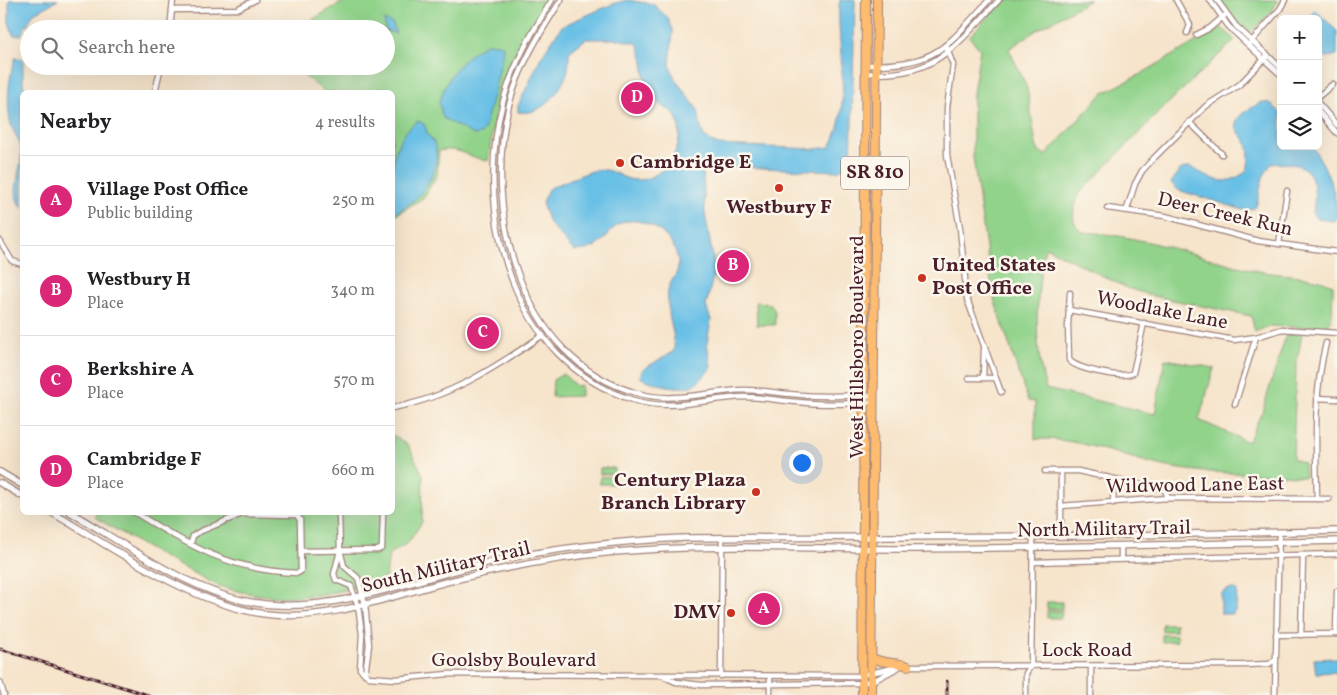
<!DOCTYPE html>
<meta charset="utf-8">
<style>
:root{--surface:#fff;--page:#f2f2f2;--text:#202124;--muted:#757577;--line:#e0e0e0;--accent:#db2777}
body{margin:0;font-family:Vollkorn,serif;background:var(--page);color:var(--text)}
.controls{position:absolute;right:15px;top:15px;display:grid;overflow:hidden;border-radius:8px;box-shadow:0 5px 20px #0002}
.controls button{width:45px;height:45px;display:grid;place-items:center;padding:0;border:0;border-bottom:1px solid var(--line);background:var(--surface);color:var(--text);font:25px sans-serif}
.you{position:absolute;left:801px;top:462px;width:18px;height:18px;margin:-12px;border:4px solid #fff;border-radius:50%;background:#1a73e8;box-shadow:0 0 0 8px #1a73e833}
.badge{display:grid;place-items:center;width:32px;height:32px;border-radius:50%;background:var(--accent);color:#fff;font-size:16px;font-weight:700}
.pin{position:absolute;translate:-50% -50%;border:2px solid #fff;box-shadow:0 1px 5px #0006}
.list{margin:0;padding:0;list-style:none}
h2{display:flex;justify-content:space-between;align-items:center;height:65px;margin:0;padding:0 20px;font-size:21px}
h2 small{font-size:16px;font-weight:400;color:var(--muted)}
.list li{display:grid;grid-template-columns:32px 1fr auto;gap:15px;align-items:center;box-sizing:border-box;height:90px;padding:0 20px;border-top:1px solid var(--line)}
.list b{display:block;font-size:19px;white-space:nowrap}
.list p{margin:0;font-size:16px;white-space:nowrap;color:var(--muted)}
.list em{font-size:16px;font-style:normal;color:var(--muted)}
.icon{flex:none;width:28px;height:28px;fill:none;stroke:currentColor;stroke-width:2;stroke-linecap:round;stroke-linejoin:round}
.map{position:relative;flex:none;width:1337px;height:695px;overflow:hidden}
.search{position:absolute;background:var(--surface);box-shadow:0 5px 20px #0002;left:20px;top:20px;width:375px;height:55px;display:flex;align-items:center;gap:12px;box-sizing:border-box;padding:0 18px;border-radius:28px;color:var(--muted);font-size:19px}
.panel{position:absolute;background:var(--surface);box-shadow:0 5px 20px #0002;left:20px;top:90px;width:375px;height:425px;border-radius:8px}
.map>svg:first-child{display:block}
.green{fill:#91d38b;stroke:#6e795b}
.water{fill:#69c0e6;stroke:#5a7088}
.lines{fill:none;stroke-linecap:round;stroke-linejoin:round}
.minor-casing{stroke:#a0827b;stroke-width:7}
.tertiary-casing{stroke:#a0827b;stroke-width:8}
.primary-casing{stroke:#a0827b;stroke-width:10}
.minor{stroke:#fff;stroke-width:4.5}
.tertiary{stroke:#fff;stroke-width:5.5}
.primary{stroke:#febc70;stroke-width:8}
.rail-casing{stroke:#4a1f2b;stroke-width:3}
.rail{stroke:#fbf7ec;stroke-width:1;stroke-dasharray:4;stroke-linecap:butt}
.poi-dot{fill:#c8321e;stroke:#fbf7ec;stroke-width:2}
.labels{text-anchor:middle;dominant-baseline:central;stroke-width:5;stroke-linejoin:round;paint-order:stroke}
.shield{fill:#fbf7ec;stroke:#7f6065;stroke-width:1}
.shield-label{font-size:19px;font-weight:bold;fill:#4a1f2b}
.poi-label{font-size:20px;font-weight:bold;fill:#4a1f2b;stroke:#fbf7ec;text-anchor:start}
.street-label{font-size:20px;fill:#4a1f2b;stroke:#fbf7ec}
</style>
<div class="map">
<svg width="1337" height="695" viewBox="0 0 1337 695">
<rect width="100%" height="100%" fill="#fbf7ec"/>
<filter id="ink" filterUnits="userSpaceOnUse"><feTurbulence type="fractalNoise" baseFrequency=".02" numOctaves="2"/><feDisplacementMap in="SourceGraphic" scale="10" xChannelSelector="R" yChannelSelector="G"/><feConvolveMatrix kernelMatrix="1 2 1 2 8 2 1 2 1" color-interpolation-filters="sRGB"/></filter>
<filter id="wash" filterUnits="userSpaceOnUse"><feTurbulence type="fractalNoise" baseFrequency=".0096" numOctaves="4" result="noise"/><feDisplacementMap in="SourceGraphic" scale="20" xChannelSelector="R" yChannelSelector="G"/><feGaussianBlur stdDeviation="1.12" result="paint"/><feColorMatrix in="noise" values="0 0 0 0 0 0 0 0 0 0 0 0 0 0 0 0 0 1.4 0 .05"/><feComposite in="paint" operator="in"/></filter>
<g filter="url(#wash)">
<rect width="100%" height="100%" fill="#f6e4cb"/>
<!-- green -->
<g class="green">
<path d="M346,0H549L516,50L499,88L488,161C470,158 457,146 439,151L437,175L424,197L393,217L392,92H325L298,71L305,66H386V29H314L310,21Z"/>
<path d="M1003,0H1090L1035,31L1009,49L1027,88L1036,145L1039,152L1046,155L1102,94L1139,75L1221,27L1235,40L1162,109L1080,193C1074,207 1068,221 1082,232C1143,235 1200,258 1258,271C1284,276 1310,274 1333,285L1332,316L1328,328L1269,326L1255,332L1251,316L1153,296L1127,288L1045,247C1036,293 1033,344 1046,389L1155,414L1165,359L1214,368L1199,420L1248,442L1262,412L1286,335L1302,334L1296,367L1293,459L1304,463L1305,477C1263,472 1221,475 1180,469C1131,462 1084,437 1035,439V402L1028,401L993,296L973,157V94L980,49L969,37Z"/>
<path d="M1220,0H1278L1270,14L1251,32C1235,26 1228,15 1220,0Z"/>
<polygon points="756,302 771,304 775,311 775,325 757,325"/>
<polygon points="563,374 576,386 581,385 581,396 552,397 553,380"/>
<path d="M393,435L408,445L423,475L422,522L408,543L389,554L386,577C331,598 280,604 222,587C212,584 202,577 192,572C159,556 127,536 96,518L95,513L392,512Z"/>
<rect x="600" y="468" width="14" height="6"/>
<rect x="600" y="477" width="14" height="7"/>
<rect x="1047" y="602" width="15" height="7"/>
<polygon points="1047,611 1062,611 1061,618 1047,618"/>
<rect x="1162" y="624" width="14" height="7"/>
<polygon points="1162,635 1176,635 1177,641 1162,642"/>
</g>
<!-- water -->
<g class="water">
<polygon points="9,0 58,0 34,13 21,35 13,35 9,22"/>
<path d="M627,0L653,4L668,18L673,31L670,65L675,79L698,110L701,129L705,138L718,145L815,149L830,147C853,107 837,50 839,6L840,0H855L851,165L837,171L711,166L703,171L705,214L715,269L706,306L711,320L707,343L711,367C705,375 698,385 687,387C675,389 650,383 640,377L642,370L674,351C676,334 668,319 668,302C668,297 667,291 669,287C671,280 678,274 678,266C679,242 653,218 628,221C605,224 610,251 574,251L549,223L542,203L548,189C556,185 589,171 597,170C612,167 623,181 637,180C666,180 688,143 676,117C673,110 663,108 658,103C654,99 651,91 648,86C642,72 645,57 637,43L616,39H586L569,52C569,60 569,69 566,76C558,95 541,116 518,112V106L541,57L562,26L615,3Z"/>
<polygon points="1315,10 1337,31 1337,55 1318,59 1318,19 1307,19"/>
<polygon points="384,20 393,24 396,34 386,30"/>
<path d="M489,43L503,45C505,52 487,118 484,130L481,134L474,135L443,118L439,103C447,76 463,55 489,43Z"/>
<path d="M16,57L23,60V85L30,92H22V208C8,193 24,166 21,148C20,141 16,136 13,130C5,112 8,75 16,57Z"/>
<path d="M1262,102L1270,103L1281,113V146H1312C1327,168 1337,192 1337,218L1335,221L1317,219L1313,214C1318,178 1312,159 1271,164L1263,177L1256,207L1247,211L1178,190L1171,183L1181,169L1190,167C1214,179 1223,189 1247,171C1249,162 1250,153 1247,144C1244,135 1230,129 1239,117C1244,111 1255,106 1262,102Z"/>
<path d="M418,121L424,124C426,127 426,132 428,135C431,140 435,142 436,148C440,178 417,202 393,214C392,181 386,142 418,121Z"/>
<polygon points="1227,590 1234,589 1237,591 1236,609 1233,614 1221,614 1221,594"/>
<polygon points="1337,658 1337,672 1316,673 1314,659"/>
</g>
</g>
<g filter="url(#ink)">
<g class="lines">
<defs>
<g id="minor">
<path d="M552,0C532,32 513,64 503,102C473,213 512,362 633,400C672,412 707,398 745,397C763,397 781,401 798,402C823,405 849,404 874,402"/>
<path d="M561,0C540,33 519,66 509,105C483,211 519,360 637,393C674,404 708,391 745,390C764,390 783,394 802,395C825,397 850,395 873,396"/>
<polyline points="1176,0 1190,25 1187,33"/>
<polyline points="1210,0 1229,27 1281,75"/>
<polyline points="1217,0 1236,26 1281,68"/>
<polyline points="172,10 237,9 255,0"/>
<polyline points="170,29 173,0"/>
<polyline points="1196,35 1210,28 1224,16"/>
<polyline points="1251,42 1280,9 1285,0"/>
<polyline points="946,46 953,65 947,107 947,155 960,228 967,299 1001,392"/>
<path d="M866,65C937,65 943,50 989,0"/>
<path d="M866,73C935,79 956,45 999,0"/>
<polyline points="155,92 161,66"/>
<polyline points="1318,97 1333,84"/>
<polyline points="1318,103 1337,125"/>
<polyline points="1318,111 1337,133"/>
<polyline points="1189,122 1222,154"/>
<polyline points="1107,208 1165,216 1258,241 1337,252"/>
<polyline points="1127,209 1135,184 1142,171 1154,158 1206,106 1239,85 1268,55"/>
<polyline points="0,241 12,261 22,264"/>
<polyline points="1279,244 1287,191"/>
<path d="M1070,293L1068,325L1069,360C1076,369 1122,379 1133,373L1144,323"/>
<polyline points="1069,310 1234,340 1256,337 1282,329 1337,333"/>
<polyline points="969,378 995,378"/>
<polyline points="983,378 984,349"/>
<polyline points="1317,398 1337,399"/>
<polyline points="1235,404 1256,337"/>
<path d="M392,408C449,398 496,367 543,335"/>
<polyline points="1045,471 1078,471 1165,490 1168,498"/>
<path d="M1317,499C1316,447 1313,394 1326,343"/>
<polyline points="1113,503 1114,480"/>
<polyline points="1061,506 1168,498 1329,499"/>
<path d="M134,512C190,546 231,571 298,573L301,571L300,520L297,515L242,514L199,532L193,536L191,543"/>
<polyline points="339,512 340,551 334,574 336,580 351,586 358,606 362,634 360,669 369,677 396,679 448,674 857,676 898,667"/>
<polyline points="1061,529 1061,471"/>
<polyline points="1121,546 1121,559"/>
<polyline points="302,551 378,550 382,548 383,512"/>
<polyline points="341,554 344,566 358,578 365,604 369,645 365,674"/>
<polyline points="1033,562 1337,554"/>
<polyline points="1336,634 1337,591"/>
<polyline points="1276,635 1337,634"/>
<polyline points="1301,635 1303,555"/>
<polyline points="908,666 1245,665 1269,664 1275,660"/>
<polyline points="721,676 722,538"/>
<polyline points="665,677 676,682 701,685 862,683 877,679 899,667"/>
<polyline points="0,682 4,695"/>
<polyline points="770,695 770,677"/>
<polyline points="1026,695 1026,673 1031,666 1033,537"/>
<polyline points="1091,695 1091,666"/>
<polyline points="1275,695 1279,532"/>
</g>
<g id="tertiary">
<polyline points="0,472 22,485"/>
<polyline points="0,483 22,496"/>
<path d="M51,512C115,549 191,604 265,614C327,622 387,597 446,582C502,568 558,557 615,552C712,543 810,549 907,549C1050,548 1194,544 1337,541"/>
<path d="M70,512C123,543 187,589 245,601C327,618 408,580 486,563C551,548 618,541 685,538L1078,536L1337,531"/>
</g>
<g id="primary">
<path d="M871,657C883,665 896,661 908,666"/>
<polyline points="862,695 866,0"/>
<polyline points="871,695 877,0"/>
</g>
</defs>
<!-- minor casing -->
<use href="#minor" class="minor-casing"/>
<!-- tertiary casing -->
<use href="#tertiary" class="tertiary-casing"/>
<!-- primary casing -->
<use href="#primary" class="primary-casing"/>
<!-- minor -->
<use href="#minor" class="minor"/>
<!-- tertiary -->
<use href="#tertiary" class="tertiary"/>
<!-- primary -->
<use href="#primary" class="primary"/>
<defs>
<g id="rail">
<polyline points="0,649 148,695"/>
<polyline points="947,695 947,681"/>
</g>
</defs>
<!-- rail casing -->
<use href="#rail" class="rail-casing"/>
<!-- rail -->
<use href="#rail" class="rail"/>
</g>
</g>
<!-- markers -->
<g class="poi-dot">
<circle cx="620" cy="163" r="5"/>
<circle cx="779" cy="188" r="5"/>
<circle cx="922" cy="278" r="5"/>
<circle cx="756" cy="492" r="5"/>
<circle cx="731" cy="613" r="5"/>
</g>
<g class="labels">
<!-- shield labels -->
<rect class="shield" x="841" y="156.5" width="68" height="33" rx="4"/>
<g class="shield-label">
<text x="875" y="173">SR 810</text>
</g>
<!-- poi labels -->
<g class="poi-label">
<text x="630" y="163">Cambridge E</text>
<text x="779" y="208" text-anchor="middle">Westbury F</text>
<text x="932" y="266">United States<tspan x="932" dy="23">Post Office</tspan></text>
<text x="746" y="481" text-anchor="end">Century Plaza<tspan x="746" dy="23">Branch Library</tspan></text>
<text x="721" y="613" text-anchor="end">DMV</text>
</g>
<!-- street labels -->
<g class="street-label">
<text transform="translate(1225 215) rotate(13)">Deer Creek Run</text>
<text transform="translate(1162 311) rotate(11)">Woodlake Lane</text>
<text transform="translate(858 347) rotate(-90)">West Hillsboro Boulevard</text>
<text transform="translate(1195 486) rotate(-1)">Wildwood Lane East</text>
<text transform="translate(1104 530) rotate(-1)">North Military Trail</text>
<text transform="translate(446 568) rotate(-13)">South Military Trail</text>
<text x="1087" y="651">Lock Road</text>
<text x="514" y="661">Goolsby Boulevard</text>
</g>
</g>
</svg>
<div class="controls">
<button>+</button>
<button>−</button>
<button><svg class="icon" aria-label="layers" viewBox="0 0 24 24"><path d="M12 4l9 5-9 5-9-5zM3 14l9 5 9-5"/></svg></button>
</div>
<div class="you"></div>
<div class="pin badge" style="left:764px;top:609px">A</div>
<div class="pin badge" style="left:733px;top:266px">B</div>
<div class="pin badge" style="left:483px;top:333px">C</div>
<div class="pin badge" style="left:637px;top:98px">D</div>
<div class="search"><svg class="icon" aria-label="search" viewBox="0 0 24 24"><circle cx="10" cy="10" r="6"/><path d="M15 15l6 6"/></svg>Search here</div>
<section class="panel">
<h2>Nearby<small>4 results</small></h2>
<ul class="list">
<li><span class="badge">A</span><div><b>Village Post Office</b><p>Public building</p></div><em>250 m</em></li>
<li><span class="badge">B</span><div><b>Westbury H</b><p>Place</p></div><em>340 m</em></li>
<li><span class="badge">C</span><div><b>Berkshire A</b><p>Place</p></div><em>570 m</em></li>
<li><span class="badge">D</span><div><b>Cambridge F</b><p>Place</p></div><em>660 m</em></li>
</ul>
</section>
</div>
